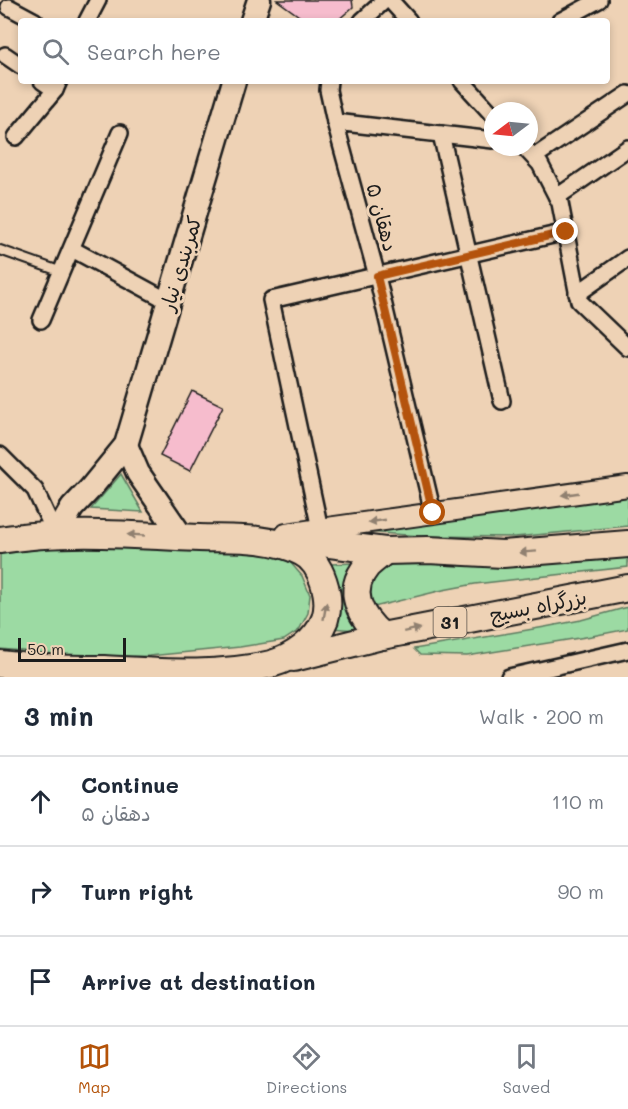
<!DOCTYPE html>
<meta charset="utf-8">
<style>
:root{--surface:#fff;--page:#f2f2f3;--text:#1f2937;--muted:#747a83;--line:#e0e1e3;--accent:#b45309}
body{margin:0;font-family:Mali,"Playpen Sans Arabic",sans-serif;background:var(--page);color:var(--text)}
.compass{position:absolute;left:484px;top:102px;width:54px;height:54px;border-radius:50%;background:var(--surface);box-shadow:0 3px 9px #0003;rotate:254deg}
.scale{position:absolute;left:18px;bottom:15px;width:108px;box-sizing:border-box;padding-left:6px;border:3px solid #1c1c1c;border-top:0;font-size:16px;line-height:21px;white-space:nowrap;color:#1c1c1c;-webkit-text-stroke:4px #eed2b5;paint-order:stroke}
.stop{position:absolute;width:18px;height:18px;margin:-14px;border:4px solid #b45309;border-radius:50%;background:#fff}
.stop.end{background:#b45309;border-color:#fff;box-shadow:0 2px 6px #0008}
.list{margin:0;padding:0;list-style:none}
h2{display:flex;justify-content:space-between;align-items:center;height:78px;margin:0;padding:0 24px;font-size:26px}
h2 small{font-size:20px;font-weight:400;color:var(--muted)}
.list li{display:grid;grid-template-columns:39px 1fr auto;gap:18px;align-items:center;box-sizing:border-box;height:90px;padding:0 24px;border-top:2px solid var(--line)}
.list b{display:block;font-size:22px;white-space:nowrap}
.list p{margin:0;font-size:20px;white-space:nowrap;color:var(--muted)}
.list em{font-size:20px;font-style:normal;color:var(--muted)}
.icon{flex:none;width:33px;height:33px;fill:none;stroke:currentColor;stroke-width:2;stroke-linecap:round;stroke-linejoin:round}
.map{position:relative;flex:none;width:628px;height:677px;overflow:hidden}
.search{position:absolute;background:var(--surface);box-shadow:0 3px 9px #0003;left:18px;right:18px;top:18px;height:66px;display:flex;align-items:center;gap:15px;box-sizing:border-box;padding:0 21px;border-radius:6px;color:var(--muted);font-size:22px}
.sheet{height:348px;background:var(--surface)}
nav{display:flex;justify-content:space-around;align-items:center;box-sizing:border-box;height:84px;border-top:2px solid var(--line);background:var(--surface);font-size:16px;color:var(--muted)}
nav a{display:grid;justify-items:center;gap:3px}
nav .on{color:var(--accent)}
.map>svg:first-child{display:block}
.green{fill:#9cdaa3;stroke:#5c7b60;stroke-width:1.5}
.building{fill:#f6bccd;stroke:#1c1c1c;stroke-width:1.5}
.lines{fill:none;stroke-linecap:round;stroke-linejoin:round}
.service-casing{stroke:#1c1c1c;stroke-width:12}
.minor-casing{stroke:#1c1c1c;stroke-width:20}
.tertiary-casing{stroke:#1c1c1c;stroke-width:24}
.secondary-casing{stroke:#1c1c1c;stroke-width:27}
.trunk-casing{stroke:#1c1c1c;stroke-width:30}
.service{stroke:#eed2b5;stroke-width:8}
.minor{stroke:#eed2b5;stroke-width:15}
.tertiary{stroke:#eed2b5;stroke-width:20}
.secondary{stroke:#eed2b5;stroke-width:22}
.trunk{stroke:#eed2b5;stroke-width:26}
.oneway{fill:#908070}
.route{stroke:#b45309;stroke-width:8}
.labels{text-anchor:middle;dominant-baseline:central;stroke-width:6;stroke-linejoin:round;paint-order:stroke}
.shield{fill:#eed2b5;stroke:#5b534a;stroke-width:1.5}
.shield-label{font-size:18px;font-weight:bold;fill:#1c1c1c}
.street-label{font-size:20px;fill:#1c1c1c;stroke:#eed2b5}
</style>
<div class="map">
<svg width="628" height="677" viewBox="0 0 628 677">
<rect width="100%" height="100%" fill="#eed2b5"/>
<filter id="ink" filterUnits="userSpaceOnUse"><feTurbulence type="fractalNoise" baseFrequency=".0167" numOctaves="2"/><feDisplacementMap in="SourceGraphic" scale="12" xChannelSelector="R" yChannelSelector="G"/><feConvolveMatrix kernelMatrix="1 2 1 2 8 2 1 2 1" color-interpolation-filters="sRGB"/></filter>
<g filter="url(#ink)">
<!-- green -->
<g class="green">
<polygon points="121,474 143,512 91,509"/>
<polygon points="628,494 628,526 515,537 421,536 351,531"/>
<polygon points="111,545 186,546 276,556 290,562 302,576 310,595 308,613 299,630 284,640 240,647 149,656 103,657 55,654 0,649 0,554 41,549"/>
<polygon points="628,556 628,567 475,584 443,590 374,607 368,600 370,583 384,560 434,564 471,565"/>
<polygon points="354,563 344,585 346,606 356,630 330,628 331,564"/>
<polygon points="628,607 628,629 592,636 467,656 420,655 414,649 545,627 581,620"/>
</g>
<!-- building -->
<g class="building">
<polygon points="277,0 352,0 353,7 337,21 306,21"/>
<polygon points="192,391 223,406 190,471 160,456"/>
</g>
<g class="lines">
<defs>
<polyline id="service" points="0,250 62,272"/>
<g id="minor">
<polyline points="390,0 409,21"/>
<polyline points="9,7 35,21"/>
<polyline points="87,21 98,0"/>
<polyline points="362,21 385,0"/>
<polyline points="560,21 599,0"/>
<polyline points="5,55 21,66"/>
<polyline points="42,81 55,90"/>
<polyline points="329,81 328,90 335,122"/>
<polyline points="462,81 493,115"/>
<polyline points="441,134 502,401"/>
<polyline points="16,137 55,90 59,81"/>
<polyline points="524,147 540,164 560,203 579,301 628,348"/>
<polyline points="534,157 628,94"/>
<polyline points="557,197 628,148"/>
<polyline points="72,249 168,301"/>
<polyline points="577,294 628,258"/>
<polyline points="41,320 120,133"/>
<polyline points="0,455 35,490 56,535"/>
<polyline points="433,513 377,276 335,122 493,140"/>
<polyline points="320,529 271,300 566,232"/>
<polyline points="509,677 628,650"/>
</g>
<polyline id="tertiary" points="286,534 320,529 628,486"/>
<g id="secondary">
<polyline points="252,21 259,0"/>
<polyline points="126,445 138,473 182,537"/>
<polyline points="56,535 72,508 90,489 126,445 234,81"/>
</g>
<g id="trunk">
<path d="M0,540C63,529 135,535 199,538C233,539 271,536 301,552C322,562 332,598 325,619C317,641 293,658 271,664C216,677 160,672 104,669C84,669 65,669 45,668C30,667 15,666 0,664"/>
<polyline points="284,543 322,543 385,551 428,550 503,554 628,544"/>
<path d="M382,636C361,618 345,592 367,566C372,561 379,556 385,551"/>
<polyline points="294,658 382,636 628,588"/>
</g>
</defs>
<!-- service casing -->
<use href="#service" class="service-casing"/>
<!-- minor casing -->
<use href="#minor" class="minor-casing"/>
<!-- tertiary casing -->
<use href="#tertiary" class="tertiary-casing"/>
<!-- secondary casing -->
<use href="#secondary" class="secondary-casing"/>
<!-- trunk casing -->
<use href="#trunk" class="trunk-casing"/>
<!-- service -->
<use href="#service" class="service"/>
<!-- minor -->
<use href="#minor" class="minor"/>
<!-- tertiary -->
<use href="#tertiary" class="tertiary"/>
<!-- secondary -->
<use href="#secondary" class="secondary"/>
<!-- trunk -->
<use href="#trunk" class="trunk"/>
</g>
<!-- one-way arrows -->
<defs><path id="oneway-solid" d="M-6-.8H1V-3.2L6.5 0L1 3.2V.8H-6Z" transform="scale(1.5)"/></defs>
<g class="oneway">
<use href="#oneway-solid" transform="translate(570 494) rotate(172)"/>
<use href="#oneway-solid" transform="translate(377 521) rotate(172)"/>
<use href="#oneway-solid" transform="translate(136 535) rotate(-177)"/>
<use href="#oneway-solid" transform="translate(528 552) rotate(176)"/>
<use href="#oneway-solid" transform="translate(325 611) rotate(-80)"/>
<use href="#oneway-solid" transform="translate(412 630) rotate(-12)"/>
</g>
</g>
<g class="lines" filter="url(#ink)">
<!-- route -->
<polyline class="route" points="433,513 377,276 566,232"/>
</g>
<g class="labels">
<!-- shield labels -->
<rect class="shield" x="433.5" y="607" width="33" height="30" rx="4.5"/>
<g class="shield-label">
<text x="450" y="622">31</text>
</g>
<!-- street labels -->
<g class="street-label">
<text transform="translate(383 217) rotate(75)">دهقان ۵</text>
<text transform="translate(180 263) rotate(-73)">کمربندی نیار</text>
<text transform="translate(538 605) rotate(-11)">بزرگراه بسیج</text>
</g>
</g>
</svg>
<svg class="compass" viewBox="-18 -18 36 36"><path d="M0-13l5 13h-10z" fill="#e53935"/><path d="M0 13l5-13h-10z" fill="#747a83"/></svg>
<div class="scale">50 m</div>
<div class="stop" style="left:433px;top:513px"></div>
<div class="stop end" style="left:566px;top:232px"></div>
<div class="search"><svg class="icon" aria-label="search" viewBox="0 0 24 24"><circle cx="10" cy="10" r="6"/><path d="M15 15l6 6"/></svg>Search here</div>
</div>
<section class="sheet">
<h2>3 min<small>Walk · 200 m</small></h2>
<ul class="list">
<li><svg class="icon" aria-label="ahead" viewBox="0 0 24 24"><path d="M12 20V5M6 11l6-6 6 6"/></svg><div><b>Continue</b><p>دهقان ۵</p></div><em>110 m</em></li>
<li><svg class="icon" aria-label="right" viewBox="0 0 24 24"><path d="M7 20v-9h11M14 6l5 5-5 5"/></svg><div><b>Turn right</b></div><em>90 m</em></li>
<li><svg class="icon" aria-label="arrive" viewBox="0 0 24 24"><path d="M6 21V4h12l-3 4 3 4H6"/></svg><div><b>Arrive at destination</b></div></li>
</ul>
</section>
<nav>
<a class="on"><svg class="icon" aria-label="map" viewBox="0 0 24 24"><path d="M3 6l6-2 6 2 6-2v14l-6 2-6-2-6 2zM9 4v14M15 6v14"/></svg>Map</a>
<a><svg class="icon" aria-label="directions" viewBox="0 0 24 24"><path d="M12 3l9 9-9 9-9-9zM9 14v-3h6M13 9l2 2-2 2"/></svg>Directions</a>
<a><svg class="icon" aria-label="saved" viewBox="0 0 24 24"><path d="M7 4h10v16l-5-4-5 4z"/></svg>Saved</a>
</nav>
